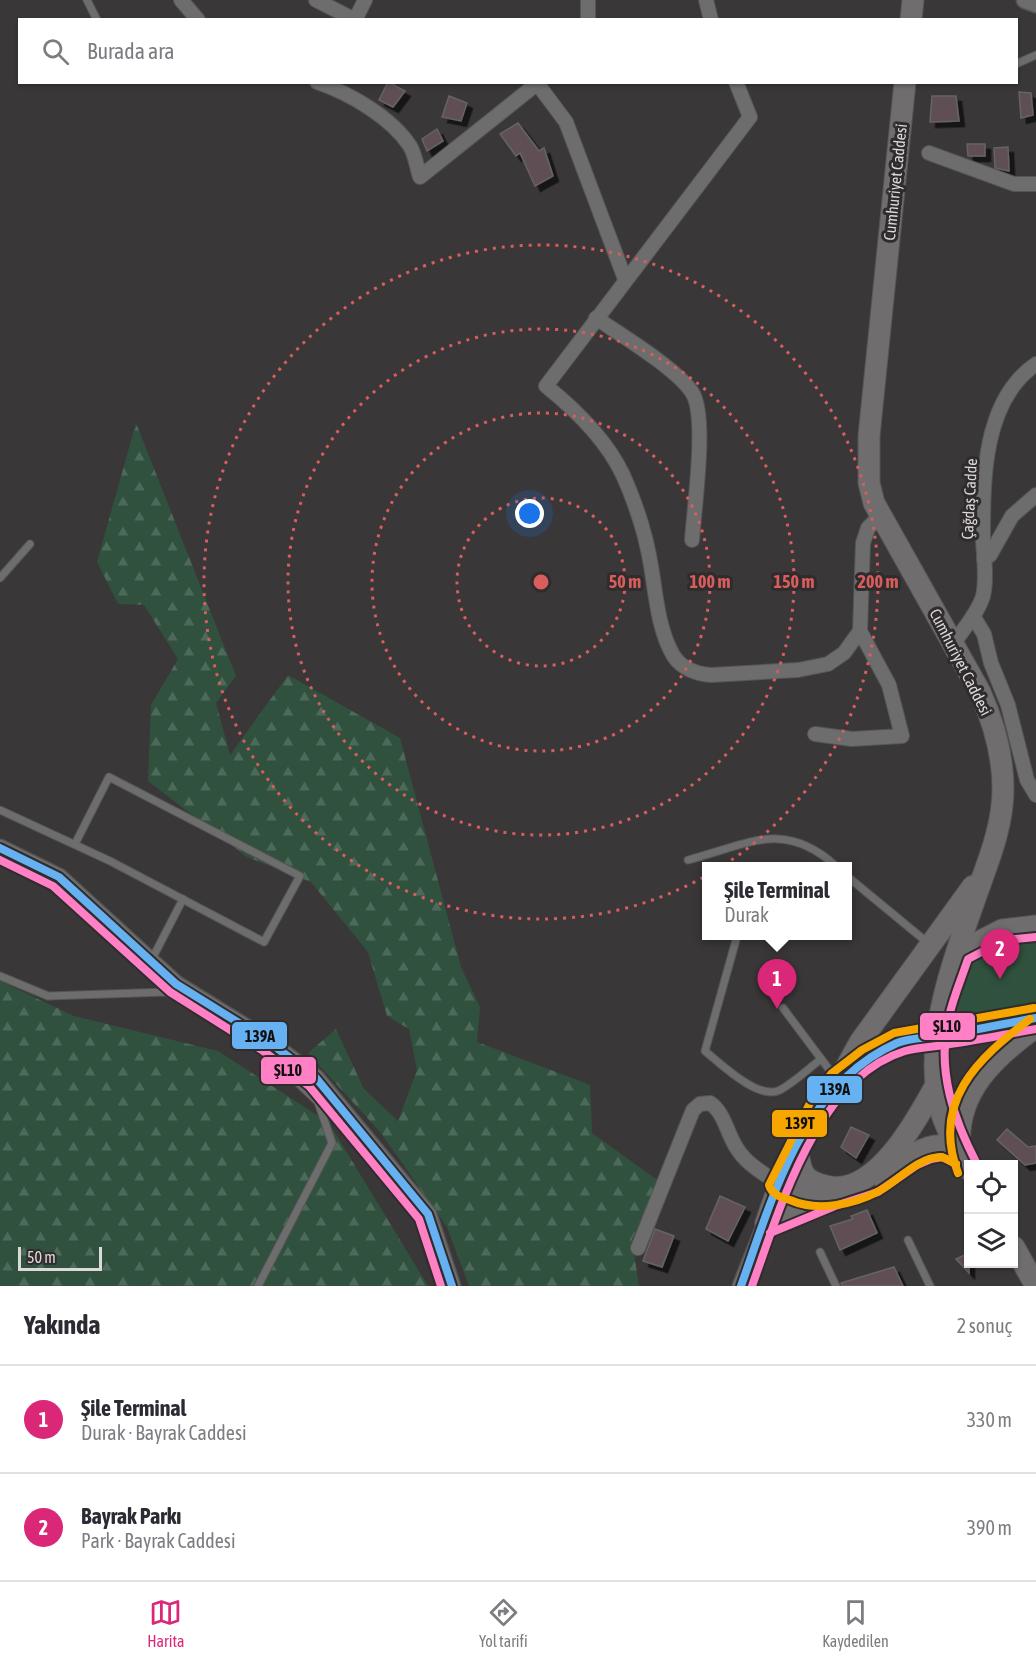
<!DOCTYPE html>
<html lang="tr">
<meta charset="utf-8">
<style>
:root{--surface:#fff;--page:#f2f2f3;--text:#2b2b33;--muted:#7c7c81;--line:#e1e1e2;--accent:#db2777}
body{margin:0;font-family:"Asap Condensed",sans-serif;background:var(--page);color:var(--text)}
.controls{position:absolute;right:18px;bottom:18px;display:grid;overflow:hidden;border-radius:0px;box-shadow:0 2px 4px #0004}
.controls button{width:54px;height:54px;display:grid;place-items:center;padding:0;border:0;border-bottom:2px solid var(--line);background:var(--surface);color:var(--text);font:30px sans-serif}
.scale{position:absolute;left:18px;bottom:15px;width:84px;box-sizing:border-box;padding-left:6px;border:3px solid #dcd9da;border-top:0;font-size:16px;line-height:21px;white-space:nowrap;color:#dcd9da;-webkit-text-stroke:4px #302c2d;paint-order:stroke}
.you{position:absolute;left:530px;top:514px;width:21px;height:21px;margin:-15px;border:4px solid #fff;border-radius:50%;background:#1a73e8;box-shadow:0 0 0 9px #1a73e833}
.badge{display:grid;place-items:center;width:39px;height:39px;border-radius:50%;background:var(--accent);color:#fff;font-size:20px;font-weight:700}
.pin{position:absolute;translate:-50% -50px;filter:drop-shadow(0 2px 3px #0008)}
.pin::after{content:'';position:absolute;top:32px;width:21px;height:18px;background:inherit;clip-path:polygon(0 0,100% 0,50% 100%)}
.popup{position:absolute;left:702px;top:862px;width:150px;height:78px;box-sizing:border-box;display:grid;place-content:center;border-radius:0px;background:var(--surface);filter:drop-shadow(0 2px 4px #0005);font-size:20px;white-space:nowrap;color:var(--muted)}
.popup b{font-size:22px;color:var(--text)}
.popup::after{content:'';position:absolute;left:50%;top:100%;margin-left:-12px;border:12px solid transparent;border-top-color:var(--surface)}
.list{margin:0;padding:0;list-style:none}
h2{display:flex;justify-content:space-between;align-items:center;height:78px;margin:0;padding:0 24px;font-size:26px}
h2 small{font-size:20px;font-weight:400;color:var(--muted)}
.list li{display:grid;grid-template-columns:39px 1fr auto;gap:18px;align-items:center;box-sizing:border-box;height:108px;padding:0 24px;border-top:2px solid var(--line)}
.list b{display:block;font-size:22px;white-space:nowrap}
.list p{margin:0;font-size:20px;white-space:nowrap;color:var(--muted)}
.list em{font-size:20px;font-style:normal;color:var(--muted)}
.icon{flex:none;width:33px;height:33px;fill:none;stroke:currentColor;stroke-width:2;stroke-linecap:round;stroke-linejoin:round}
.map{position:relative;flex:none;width:1036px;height:1286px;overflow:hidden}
.search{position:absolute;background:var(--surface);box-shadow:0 2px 4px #0004;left:18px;right:18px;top:18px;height:66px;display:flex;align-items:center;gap:15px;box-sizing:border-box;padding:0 21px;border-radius:0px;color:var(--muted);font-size:22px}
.sheet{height:294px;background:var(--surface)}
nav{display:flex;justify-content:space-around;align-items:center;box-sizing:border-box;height:84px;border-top:2px solid var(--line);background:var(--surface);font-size:16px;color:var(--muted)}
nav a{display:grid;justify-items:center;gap:3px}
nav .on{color:var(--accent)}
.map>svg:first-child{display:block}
.forest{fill:url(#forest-firs)}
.park{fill:#30513e}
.building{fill:#5e5054;stroke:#656363;stroke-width:1.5;filter:url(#shadow)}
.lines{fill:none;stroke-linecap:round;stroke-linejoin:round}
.service-casing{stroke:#565555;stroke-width:9}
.minor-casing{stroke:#565555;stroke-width:16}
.tertiary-casing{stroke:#565555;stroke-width:19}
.primary-casing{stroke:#565555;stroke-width:23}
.service{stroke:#6e6d6d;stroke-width:7}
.minor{stroke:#6e6d6d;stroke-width:14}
.tertiary{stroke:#6e6d6d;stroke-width:16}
.primary{stroke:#706d6e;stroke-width:21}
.primary-bridge-casing{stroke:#565555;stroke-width:23;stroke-linecap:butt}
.primary-bridge{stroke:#706d6e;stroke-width:21}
.bus-1-casing{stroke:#302c2d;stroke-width:12}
.bus-2-casing{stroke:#302c2d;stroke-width:12}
.bus-3-casing{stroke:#302c2d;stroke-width:12}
.bus-1{stroke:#66b1f2;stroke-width:8}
.bus-2{stroke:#ff80c5;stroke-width:8}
.bus-3{stroke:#f7a600;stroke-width:8}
.ring{fill:none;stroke:#d85d5d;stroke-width:3;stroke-dasharray:3 6}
.labels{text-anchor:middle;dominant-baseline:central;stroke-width:6;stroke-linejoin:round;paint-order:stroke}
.street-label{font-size:16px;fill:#dcd9da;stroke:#302c2d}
.centre{fill:#d85d5d;stroke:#302c2d;stroke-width:3}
.ring-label{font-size:18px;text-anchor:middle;font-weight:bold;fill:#d85d5d;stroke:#302c2d;stroke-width:6;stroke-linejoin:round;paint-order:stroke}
.line-badge{stroke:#302c2d;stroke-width:2}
.pale-badge-label{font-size:16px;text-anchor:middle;font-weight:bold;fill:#111}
</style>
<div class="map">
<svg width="1036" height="1286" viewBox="0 0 1036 1286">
<defs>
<pattern id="forest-firs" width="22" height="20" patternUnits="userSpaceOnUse" patternTransform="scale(1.5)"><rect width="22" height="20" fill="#30513e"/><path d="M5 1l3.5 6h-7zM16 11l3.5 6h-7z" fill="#4d6959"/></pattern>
<filter id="shadow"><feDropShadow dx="5.5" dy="5.5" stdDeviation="0" flood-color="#0009"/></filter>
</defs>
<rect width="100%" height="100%" fill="#3a3738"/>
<!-- forest -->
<g class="forest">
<polygon points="136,423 236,676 216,703 230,755 288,675 400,738 461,967 480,1007 477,1042 590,1085 592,1133 660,1182 632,1239 639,1286 469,1286 447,1227 381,1133 308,1053 336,1029 364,1089 398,1121 417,1070 409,1029 387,1016 368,952 311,882 247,857 148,781 151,705 178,659 144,605 118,604 97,562"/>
<polygon points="0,981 74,1016 218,1051 329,1123 428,1286 0,1286"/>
</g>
<!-- park -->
<polygon class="park" points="1036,941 1036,1006 951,1021 972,953"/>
<!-- building -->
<g class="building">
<polygon points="388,82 405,91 393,107 379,100"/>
<polygon points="1019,92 1031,93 1033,115 1021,118"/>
<polygon points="449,96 467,103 461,121 442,117"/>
<polygon points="932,96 956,96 959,121 930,122"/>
<polygon points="518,123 539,151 544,148 553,176 535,186 520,153 516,156 500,134"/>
<polygon points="437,129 443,141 427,151 422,139"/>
<polygon points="967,144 985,144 985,156 968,156"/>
<polygon points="1008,147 1009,171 995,168 994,148"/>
<polygon points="851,1127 869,1135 856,1158 841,1147"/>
<polygon points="1007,1129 1028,1147 1036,1146 1036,1163 1025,1165 997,1140"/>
<polygon points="720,1196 745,1207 728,1241 706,1229"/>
<polygon points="867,1210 877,1233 840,1250 830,1226 853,1219 851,1216"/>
<polygon points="655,1229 674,1236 662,1267 643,1261"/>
<polygon points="969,1253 969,1273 956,1259"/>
<polygon points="894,1267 903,1286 842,1286 841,1283"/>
</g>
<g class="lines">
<defs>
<g id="service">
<polyline points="87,0 97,20"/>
<polyline points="1016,64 1036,55"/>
<polyline points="0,578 30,544"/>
<polyline points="0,810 110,861 264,942 300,876 109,777 75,844"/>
<path d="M688,860C749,844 784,819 836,866"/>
<polyline points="848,877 928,943"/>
<path d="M736,940L705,1051C721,1064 759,1101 780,1090C795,1082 808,1069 821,1059"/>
<polyline points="151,961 183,899"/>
<polyline points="0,976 48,996 167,992 254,1041 318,1102 332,1143 258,1286"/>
<polyline points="783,1008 837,1080"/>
<polyline points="908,1240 930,1286"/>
<polyline points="820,1252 836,1286"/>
</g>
<g id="minor">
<polyline points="181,0 198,20"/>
<polyline points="316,0 355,20"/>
<polyline points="706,0 711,20"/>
<polyline points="355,20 365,0"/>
<polyline points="588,20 588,0"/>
<path d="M317,82C349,93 391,117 410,146C415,154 417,168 420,177L539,82"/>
<polyline points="536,82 566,122 625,279"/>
<path d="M736,82L750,117L546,386C576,410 606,439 623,475C636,504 646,535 651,566C656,595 658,629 673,655C681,668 696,674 711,675L798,670L828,664L844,653L860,631"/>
<polyline points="929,153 1014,184 1036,184"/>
<path d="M596,318C621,335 679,370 693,394C707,419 694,509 692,540"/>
<polyline points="984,559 990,555 1012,516 1036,495"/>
<polyline points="973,616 984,634 991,663 1008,705 1027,780 1036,795"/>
<path d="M954,643C964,628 978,613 983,596C987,580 984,558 983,541C983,482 982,401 1036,364"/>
<polyline points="815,734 852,739 902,736 889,685 860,631 863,543 868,528 880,516"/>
<path d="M638,1248L693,1110L700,1104L710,1103C724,1112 727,1133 736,1147C746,1164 763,1173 779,1184"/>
</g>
<g id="tertiary">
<polyline points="1025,0 1036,4"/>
<polyline points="0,848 59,877 176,984 268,1041 316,1078 428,1214 452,1286"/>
<polyline points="741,1286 766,1223"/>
</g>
<g id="primary">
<polyline points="911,20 913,0"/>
<path d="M905,82L869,436V483L874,503L980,692C994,723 1003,755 1003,789C1003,824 990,857 978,890C955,956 921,1042 941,1111C947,1132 958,1150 968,1169"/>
<polyline points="959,952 1002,930 1036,926"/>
<polyline points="975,1029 1036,1018"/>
<polyline points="838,1082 860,1042 973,886"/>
<path d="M797,1147C801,1170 800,1180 826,1186C875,1199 918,1118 937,1083"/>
<path d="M960,1148C955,1093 994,1057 1036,1027"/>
<path d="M882,1177C897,1166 922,1143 943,1146C948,1147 956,1152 961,1155"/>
<polyline points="779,1184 804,1195 827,1195"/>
<path d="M766,1223C779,1183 808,1109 839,1081C856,1065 877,1054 897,1043"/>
<polyline points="766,1223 847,1190"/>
<polyline points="1014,1247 1036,1286"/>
</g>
</defs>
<!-- service casing -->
<use href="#service" class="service-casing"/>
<!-- minor casing -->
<use href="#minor" class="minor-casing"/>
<!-- tertiary casing -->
<use href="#tertiary" class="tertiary-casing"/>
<!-- primary casing -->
<use href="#primary" class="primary-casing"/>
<!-- service -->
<use href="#service" class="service"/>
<!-- minor -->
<use href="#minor" class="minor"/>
<!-- tertiary -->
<use href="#tertiary" class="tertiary"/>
<!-- primary -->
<use href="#primary" class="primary"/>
<defs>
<polyline id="primary-bridge" points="897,1043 975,1029"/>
</defs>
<!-- primary-bridge casing -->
<use href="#primary-bridge" class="primary-bridge-casing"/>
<!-- primary-bridge -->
<use href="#primary-bridge" class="primary-bridge"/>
<defs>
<g id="bus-1">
<polyline points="0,848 59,877 176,984 268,1041 316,1078 428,1214 452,1286"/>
<path d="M741,1286C773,1197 802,1085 897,1043C909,1038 924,1038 937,1036C970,1031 1003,1024 1036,1018"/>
</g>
<g id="bus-2">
<polyline points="0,860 53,886 170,992 262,1050 309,1086 419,1219 441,1286"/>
<path d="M977,1164C954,1120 937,1072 948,1021C952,1000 961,980 968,959L1005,940L1036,937"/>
<polyline points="770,1233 835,1206 878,1192 917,1165 931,1159 942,1157 956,1164"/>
<path d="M752,1286C780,1209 816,1078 905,1051C919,1047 935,1047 950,1044C979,1040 1007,1034 1036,1029"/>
</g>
<g id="bus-3">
<path d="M956,1164C951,1162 945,1157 940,1157C917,1158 898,1181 879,1191C853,1205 817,1212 790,1200C781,1197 772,1195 769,1185L810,1103L831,1074L862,1050L894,1033L1034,1008"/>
<path d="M958,1173C931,1102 977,1059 1030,1019"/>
</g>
</defs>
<!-- bus-1 casing -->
<use href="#bus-1" class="bus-1-casing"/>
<!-- bus-2 casing -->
<use href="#bus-2" class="bus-2-casing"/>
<!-- bus-3 casing -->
<use href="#bus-3" class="bus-3-casing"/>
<!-- bus-1 -->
<use href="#bus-1" class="bus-1"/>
<!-- bus-2 -->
<use href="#bus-2" class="bus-2"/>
<!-- bus-3 -->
<use href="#bus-3" class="bus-3"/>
</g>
<!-- distance rings -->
<g class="ring">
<circle cx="541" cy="582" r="84"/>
<circle cx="541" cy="582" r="169"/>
<circle cx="541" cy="582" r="253"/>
<circle cx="541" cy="582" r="337"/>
</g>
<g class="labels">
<!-- street labels -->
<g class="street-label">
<text transform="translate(895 182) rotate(-84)">Cumhuriyet Caddesi</text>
<text transform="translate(969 499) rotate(-87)">Çağdaş Cadde</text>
<text transform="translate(961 662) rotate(63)">Cumhuriyet Caddesi</text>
</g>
</g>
<circle cx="541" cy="582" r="9" class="centre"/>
<g class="ring-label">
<text x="625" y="588">50 m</text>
<text x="710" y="588">100 m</text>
<text x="794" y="588">150 m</text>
<text x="878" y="588">200 m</text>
</g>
<g class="line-badge">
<rect x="919" y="1012" width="57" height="29" rx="6" fill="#ff80c5"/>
<rect x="231" y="1021" width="57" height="29" rx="6" fill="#66b1f2"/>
<rect x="260" y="1056" width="57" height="29" rx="6" fill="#ff80c5"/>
<rect x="806" y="1075" width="57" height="29" rx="6" fill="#66b1f2"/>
<rect x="771" y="1109" width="57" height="29" rx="6" fill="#f7a600"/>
</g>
<g class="pale-badge-label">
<text x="947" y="1032">ŞL10</text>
<text x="260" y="1042">139A</text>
<text x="288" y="1076">ŞL10</text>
<text x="835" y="1095">139A</text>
<text x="800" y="1129">139T</text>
</g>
</svg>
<div class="controls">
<button><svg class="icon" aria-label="locate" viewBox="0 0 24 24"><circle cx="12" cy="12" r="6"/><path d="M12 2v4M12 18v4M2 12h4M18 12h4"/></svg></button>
<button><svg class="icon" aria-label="layers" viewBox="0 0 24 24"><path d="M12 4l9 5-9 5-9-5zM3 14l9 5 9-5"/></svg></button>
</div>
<div class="scale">50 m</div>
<div class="you"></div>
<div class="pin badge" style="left:777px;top:1009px">1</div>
<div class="popup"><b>Şile Terminal</b>Durak</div>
<div class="pin badge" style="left:1000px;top:979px">2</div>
<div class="search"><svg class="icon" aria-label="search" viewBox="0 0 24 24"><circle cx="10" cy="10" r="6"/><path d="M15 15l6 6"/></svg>Burada ara</div>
</div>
<section class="sheet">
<h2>Yakında<small>2 sonuç</small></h2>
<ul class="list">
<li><span class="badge">1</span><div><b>Şile Terminal</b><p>Durak · Bayrak Caddesi</p></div><em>330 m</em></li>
<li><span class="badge">2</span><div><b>Bayrak Parkı</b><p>Park · Bayrak Caddesi</p></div><em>390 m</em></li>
</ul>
</section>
<nav>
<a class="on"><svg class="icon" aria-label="map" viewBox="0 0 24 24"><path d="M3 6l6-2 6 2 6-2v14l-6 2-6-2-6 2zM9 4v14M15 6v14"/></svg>Harita</a>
<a><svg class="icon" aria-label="directions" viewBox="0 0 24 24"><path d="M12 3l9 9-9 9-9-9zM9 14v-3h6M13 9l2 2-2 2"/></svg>Yol tarifi</a>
<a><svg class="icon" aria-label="saved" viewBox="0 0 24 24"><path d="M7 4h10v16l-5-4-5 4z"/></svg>Kaydedilen</a>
</nav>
